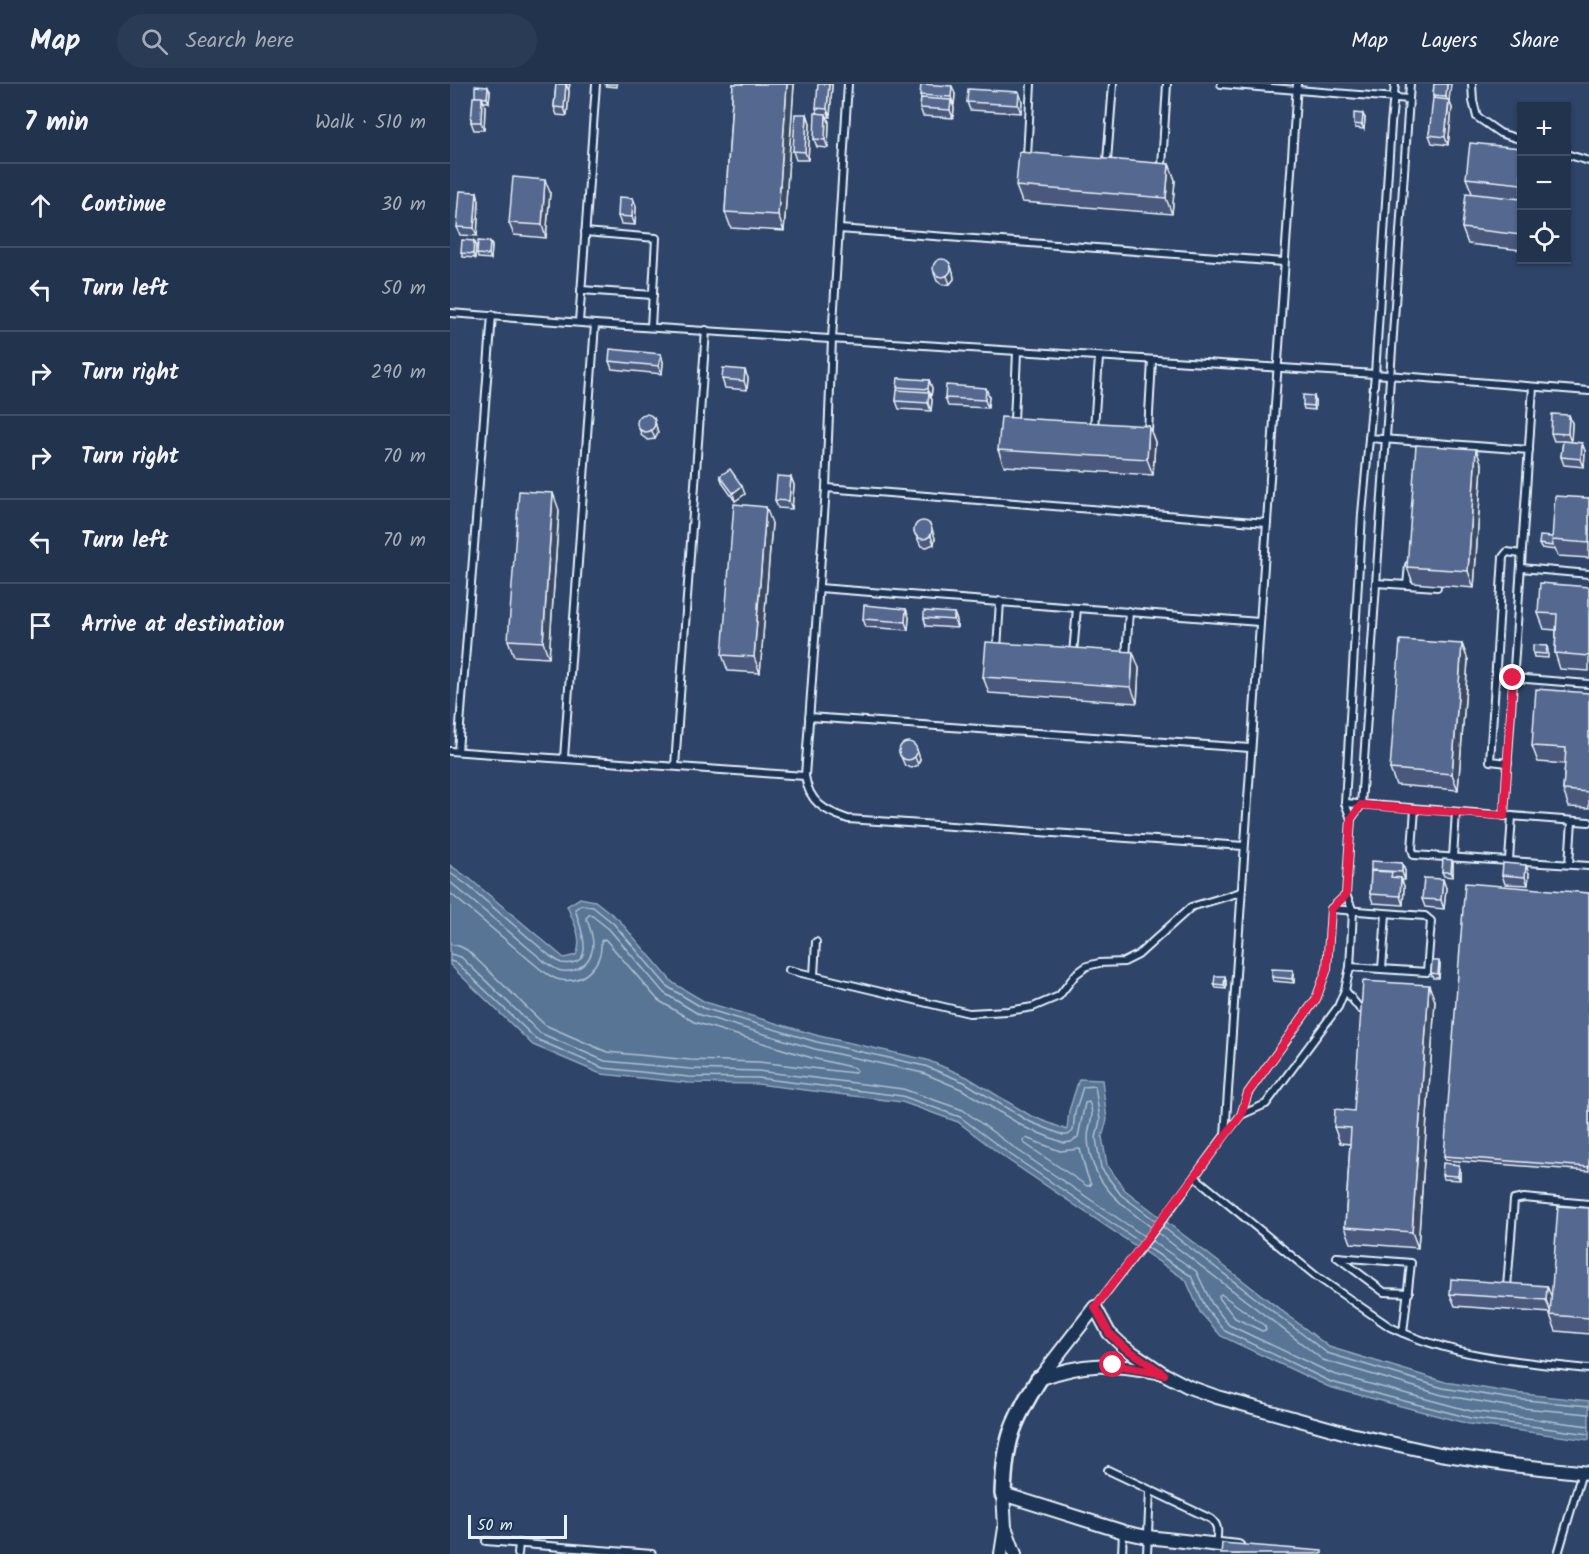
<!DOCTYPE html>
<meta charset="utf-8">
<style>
:root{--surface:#22334e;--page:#2a3b55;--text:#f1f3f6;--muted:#a2aab6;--line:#3f4e66}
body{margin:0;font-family:Kalam,sans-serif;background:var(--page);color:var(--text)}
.controls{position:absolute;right:18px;top:18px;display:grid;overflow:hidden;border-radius:0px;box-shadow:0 2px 4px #0004}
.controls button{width:54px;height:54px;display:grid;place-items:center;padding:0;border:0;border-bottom:2px solid var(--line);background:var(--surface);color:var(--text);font:30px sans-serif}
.scale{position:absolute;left:18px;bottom:15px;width:99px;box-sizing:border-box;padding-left:6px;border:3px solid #e8f1f8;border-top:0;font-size:16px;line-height:21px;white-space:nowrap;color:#e8f1f8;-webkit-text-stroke:4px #1d3557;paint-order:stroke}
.stop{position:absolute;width:18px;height:18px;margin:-14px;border:4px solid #e11d48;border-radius:50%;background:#fff}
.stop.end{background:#e11d48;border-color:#fff;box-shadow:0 2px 6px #0008}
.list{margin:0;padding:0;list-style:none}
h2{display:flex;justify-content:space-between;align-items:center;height:78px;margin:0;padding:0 24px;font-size:26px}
h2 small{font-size:20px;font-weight:400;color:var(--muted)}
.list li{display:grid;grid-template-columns:39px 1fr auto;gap:18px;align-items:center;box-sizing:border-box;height:84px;padding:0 24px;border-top:2px solid var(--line)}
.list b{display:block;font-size:22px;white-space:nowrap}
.list em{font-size:20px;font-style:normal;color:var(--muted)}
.icon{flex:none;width:33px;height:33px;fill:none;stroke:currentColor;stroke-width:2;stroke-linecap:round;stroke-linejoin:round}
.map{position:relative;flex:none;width:1139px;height:1470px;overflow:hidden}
header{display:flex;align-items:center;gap:36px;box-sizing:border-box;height:84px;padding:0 30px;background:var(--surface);border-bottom:2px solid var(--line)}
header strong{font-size:28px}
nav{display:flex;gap:33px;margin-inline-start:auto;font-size:21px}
.search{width:420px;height:54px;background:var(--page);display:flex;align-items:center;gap:15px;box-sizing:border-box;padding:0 21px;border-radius:33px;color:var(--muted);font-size:22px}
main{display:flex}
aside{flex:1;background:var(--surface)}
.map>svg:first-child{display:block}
.water{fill:#587595;stroke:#92a7bd;stroke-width:1.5}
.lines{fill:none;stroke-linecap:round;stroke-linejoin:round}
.shore{stroke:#aebfd0;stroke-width:1.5}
.service-casing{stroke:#e8f1f8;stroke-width:10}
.minor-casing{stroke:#e8f1f8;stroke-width:16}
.tertiary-casing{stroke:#e8f1f8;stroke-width:20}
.service{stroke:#1d3557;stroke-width:6}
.minor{stroke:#1d3557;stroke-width:12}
.tertiary{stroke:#1d3557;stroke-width:15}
.wall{fill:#48597b;stroke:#e8f1f8;stroke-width:1.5}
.shaded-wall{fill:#3b4964;stroke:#e8f1f8;stroke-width:1.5}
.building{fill:#54688f;stroke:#e8f1f8;stroke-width:1.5}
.route{stroke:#e11d48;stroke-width:8}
</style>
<header>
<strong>Map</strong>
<div class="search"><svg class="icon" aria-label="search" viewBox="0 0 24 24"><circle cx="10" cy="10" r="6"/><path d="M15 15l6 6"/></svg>Search here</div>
<nav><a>Map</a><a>Layers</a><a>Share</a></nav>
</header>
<main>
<aside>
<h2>7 min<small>Walk · 510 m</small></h2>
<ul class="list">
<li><svg class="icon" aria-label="ahead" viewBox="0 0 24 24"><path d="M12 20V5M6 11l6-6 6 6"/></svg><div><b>Continue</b></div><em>30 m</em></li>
<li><svg class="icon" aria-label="left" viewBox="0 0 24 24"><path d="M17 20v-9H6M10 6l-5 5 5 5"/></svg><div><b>Turn left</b></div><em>50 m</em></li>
<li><svg class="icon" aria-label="right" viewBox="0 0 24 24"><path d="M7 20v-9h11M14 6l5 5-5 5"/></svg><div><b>Turn right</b></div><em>290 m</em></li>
<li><svg class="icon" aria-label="right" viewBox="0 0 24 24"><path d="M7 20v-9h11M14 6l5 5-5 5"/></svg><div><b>Turn right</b></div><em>70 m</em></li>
<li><svg class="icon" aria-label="left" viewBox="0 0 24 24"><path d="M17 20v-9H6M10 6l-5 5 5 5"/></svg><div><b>Turn left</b></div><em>70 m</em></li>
<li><svg class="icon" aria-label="arrive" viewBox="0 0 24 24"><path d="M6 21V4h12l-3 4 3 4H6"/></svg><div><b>Arrive at destination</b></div></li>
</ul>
</aside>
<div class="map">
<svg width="1139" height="1470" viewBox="0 0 1139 1470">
<rect width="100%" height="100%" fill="#2e4468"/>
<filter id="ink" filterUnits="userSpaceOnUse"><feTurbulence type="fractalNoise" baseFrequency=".0167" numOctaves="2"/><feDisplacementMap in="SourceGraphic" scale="12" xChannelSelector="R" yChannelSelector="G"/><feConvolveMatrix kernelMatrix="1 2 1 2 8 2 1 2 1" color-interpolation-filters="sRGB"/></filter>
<g filter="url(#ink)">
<!-- water -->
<path class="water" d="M0,781L20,795L114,874L126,871C134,856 123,836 117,822L130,814L145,817L168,835L223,899L255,918L369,952L477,976L517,993L581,1032L617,1046L619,1027L629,995L652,996L657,1036L652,1053L657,1081L675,1106L879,1263L995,1298L1064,1309L1139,1317V1356L1019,1340L879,1303L771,1252L750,1228L736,1196L558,1076L508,1038L452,1018L307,1000L239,999L151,990L83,961L0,881Z"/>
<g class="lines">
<!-- shore -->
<g class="shore">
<path d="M0,789L16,800L100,872L111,879C149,884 130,843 125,825L131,821L143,823L163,839L218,903L253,924L367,958L475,982L514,998L578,1037L613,1051H618L623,1047L625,1028L633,1003L645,1002L650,1036L646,1054L651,1084L671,1111L706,1137"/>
<path d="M0,798L95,878C100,881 106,886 112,887C125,889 139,880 142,867C145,857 140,843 136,834L140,830L159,845L214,909L250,931L365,965L473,989L511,1005L576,1044L614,1059L621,1058L628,1053L635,1019L639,1018C646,1033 638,1040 638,1054C640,1098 669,1119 701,1143"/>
<path d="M0,809L89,884C96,889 103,895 111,896C134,900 153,880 151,857L155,855L208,916L244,938L362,974L405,984L407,987L404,989L309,978L240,976L157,968L95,941L17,866L9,862L0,860"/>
<polyline points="0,870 11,873 90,949 155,977 240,985 308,987 453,1005 513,1026 566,1065 694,1152"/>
<polyline points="0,877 7,879 86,955 153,984 239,993 308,994 452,1012 510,1033 561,1071 690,1158"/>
<polygon points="576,1054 610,1067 630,1065 636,1088 641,1101 637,1102 574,1059 573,1056"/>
<polyline points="713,1143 877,1269 993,1304 1063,1315 1139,1322"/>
<polyline points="708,1149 873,1276 992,1311 1062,1323 1139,1330"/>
<polyline points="702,1157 746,1187 762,1220 779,1241 883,1290 1021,1327 1139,1342"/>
<polyline points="697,1163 741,1192 756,1224 775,1247 881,1298 1020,1334 1139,1350"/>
<polygon points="771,1210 815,1242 816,1246 812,1247 785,1234 770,1215 769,1212"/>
</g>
<defs>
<g id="service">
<path d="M398,0L382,255L376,404L355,692C359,718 374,727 398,735L794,762"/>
<polyline points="771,0 959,15"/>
<polyline points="1022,0 1023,17 1027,33 1050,49 1072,56"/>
<polyline points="1116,70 1139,77"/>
<polyline points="577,72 581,0"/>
<polyline points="657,77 663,0"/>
<polyline points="712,82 717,0"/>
<polyline points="389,145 834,178"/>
<polyline points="135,148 206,154 201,243"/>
<polyline points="131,206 203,211"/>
<polyline points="0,229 145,240 925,290 1139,307"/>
<polyline points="129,238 146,0"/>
<polyline points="564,337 567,268"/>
<polyline points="644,344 649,274"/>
<polyline points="698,347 702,277"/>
<polyline points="919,354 1079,366"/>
<polyline points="376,404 817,439"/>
<polyline points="1071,484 1139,490"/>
<polyline points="926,499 987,503"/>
<polyline points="957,501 959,481"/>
<polyline points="369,504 809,538"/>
<polyline points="547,565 550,517"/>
<polyline points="623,570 627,524"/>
<polyline points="676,574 679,527"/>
<polyline points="1063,594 1139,600"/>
<polyline points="359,633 800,664"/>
<polyline points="0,667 355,692"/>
<polyline points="8,667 42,231"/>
<polyline points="114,674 145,240"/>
<polyline points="1058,679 1040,677 1053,473 1057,468 1071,470"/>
<polyline points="225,682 256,246"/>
<polyline points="895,719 1139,738"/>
<polyline points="965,725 962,765 964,771 1139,782"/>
<polyline points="1054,732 1083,303"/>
<polyline points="901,735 911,721 960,0"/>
<polyline points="1003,773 1006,728"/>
<polyline points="1059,776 1062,732"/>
<polyline points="1119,780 1122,737"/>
<polyline points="881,825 975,832 981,837 977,888 900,883"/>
<polyline points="932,885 936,830"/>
<polyline points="339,886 519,929 558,927 583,923 609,912 626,890 637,882 649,879 674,878 688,871 741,823 791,808"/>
<polyline points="364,891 366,858"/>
<polyline points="895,906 910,925"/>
<polyline points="791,1031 816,1020 888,923 895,906 900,883 903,827 896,811 901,735 895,719 912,430 925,290 941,40 945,0"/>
<polyline points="775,1051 791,1031 798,1009 866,915 877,885 881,825 896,811"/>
<path d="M745,1093L866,1192L940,1243C1002,1273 1071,1278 1139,1285"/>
<polyline points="887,1173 961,1179 953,1249"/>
<polyline points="887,1173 934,1208 959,1209"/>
<polyline points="1057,1203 1064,1116 1074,1114 1139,1120"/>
<polyline points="645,1223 720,1126 775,1051 847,0"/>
<path d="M658,1386L761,1435C770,1442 767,1450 766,1461"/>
<polyline points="36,1457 202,1470"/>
<polyline points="68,1470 69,1459"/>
<polyline points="672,1470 673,1448"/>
<polyline points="697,1470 700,1407"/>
<polyline points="1108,1470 1132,1388"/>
</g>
<g id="minor">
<polyline points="589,1295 645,1223 659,1249 674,1263 714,1290 739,1303 767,1313 900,1350 990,1370 1062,1381 1139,1389"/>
<path d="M589,1295C633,1278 662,1279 707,1288"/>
<polyline points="551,1470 555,1444"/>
<polyline points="565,1470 555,1443 553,1410 674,1448 697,1453 788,1463"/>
</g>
<path id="tertiary" d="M553,1410C555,1357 561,1340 589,1295"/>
</defs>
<!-- service casing -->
<use href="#service" class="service-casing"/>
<!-- minor casing -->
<use href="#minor" class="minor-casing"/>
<!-- tertiary casing -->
<use href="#tertiary" class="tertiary-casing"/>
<!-- service -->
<use href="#service" class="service"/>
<!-- minor -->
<use href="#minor" class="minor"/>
<!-- tertiary -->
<use href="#tertiary" class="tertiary"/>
</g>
<!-- wall -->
<g class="wall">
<polygon points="106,0 120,0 119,5 118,5 119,7 117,32 107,31 104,23"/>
<polygon points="155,0 167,0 167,3 156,2"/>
<polygon points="283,0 344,0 334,147 281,144 275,128"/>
<polygon points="382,0 380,33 377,33 379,38 378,64 367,63 364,55 368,30 366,24"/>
<polygon points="984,0 999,16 1002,24 998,61 982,59 979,51 984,14 983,12"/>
<polygon points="40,7 39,18 34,18 35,22 34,46 24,46 21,38 25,13"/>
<polygon points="569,8 572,17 571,29 520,26 517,18"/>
<polygon points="505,10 504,21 503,21 504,24 503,34 473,32 470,24 471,14 470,11"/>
<polygon points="357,30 360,39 358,76 346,76 343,67"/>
<polygon points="915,34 914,45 905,44 904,40"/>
<polygon points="1071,64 1071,166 1018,160 1012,144 1022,109 1016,94"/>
<polygon points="719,80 725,96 722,130 572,118 566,102"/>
<polygon points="27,108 29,117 27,152 10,151 7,143"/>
<polygon points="100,108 96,154 64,151 59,139"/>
<polygon points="183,114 186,122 185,141 171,140 168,132"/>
<polygon points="24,157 26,161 25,174 13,173 11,169"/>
<polygon points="40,158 42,162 41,175 28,174 27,170"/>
<polygon points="500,180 503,188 504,195 500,200 493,201 487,197 484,189"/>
<polygon points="211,270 213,278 212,290 162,285 159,277"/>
<polygon points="298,294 297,306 275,304 272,295"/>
<polygon points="479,296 482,304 481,313 482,316 481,327 449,325 446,317 448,306 447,303"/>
<polygon points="539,312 538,324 498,322 495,314"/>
<polygon points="864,312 865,316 865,326 854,325 853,321"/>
<polygon points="1119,331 1122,339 1121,358 1132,359 1135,367 1134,383 1114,381 1111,373 1113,357 1104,357 1101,349"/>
<polygon points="204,334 208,349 205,355 198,356 192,352 189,344"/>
<polygon points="699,342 705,358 703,391 554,382 548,366"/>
<polygon points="1032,381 1024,504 963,499 957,483"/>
<polygon points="270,392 295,410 285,417 273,400"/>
<polygon points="341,393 344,401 342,425 328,424 325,416"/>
<polygon points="1139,414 1139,474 1108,472 1105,464 1105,466 1091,464 1089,460 1102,453"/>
<polygon points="109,426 99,574 64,572 58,556"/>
<polygon points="322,439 310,589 278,587 272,571"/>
<polygon points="464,447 485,454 484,460 477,463 471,462"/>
<polygon points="1139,503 1139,587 1110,585 1105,569 1106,546 1094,545 1088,529"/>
<polygon points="456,525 459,533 458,546 416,543 413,535"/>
<polygon points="504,529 507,537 507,544 476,542 474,534"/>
<polygon points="1012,560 1018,576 1008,706 946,701 940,685"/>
<polygon points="1097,562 1098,566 1098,574 1084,573 1083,569"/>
<polygon points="689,584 687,619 539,609 533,593"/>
<polygon points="1139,609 1139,724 1119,723 1113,706 1115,680 1088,678 1082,662"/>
<polygon points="467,666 470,675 468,681 462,684 455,682 449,668"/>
<polygon points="952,779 955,787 955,796 952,796 954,802 953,821 923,819 920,810 921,786"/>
<polygon points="1003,780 1003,793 994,792 992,788"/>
<polygon points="1079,789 1078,801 1055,800 1052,791"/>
<polygon points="996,804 994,825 975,823 972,815"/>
<polygon points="1139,809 1139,1087 995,1076 994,1072"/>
<polygon points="990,881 989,894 983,894 981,889"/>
<polygon points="844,890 844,899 823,897 822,893"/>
<polygon points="776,897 776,905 766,904 764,900"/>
<polygon points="985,917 968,1164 901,1159 895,1143 900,1060 890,1059 884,1043 904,1027"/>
<polygon points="1010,1085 1010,1096 993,1095 992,1091"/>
<polygon points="1139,1124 1139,1250 1106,1247 1100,1231 1100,1229 1005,1222 1000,1210 1097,1202 1101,1214"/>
</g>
<!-- shaded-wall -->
<g class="shaded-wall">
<polygon points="116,0 119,7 117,32 114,24"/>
<polygon points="337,0 344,0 334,147 328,131"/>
<polygon points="379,0 382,0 380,33 377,25"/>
<polygon points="997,0 1001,0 999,16 1002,24 998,61 995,53 999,21 996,13"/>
<polygon points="502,2 505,10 504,21 501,13"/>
<polygon points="38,3 40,7 39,18 37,14"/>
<polygon points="569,8 572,17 571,29 568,21"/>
<polygon points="32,13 35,22 34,46 31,38"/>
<polygon points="501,16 504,24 503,34 500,26"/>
<polygon points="357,30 360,39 358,76 355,68"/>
<polygon points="376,30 379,38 378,64 375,56"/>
<polygon points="913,30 915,34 914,45 912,41"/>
<polygon points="719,80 725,96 722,130 716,114"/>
<polygon points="95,96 100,108 96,154 92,141"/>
<polygon points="27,108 29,117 27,152 24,144"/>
<polygon points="183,114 186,122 185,141 182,133"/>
<polygon points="24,157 26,161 25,174 23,170"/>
<polygon points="40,158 42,162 41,175 39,171"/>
<polygon points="500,180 503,188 504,195 500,200 497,192"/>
<polygon points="211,270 213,278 212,290 209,282"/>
<polygon points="295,286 298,294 297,306 294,297"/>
<polygon points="479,296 482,304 481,313 478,305"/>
<polygon points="536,304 539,312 538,324 535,316"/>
<polygon points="479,308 482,316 481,327 478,319"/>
<polygon points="864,312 865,316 865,326 863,322"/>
<polygon points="1119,331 1122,339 1121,358 1118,350"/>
<polygon points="204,334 208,349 205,355 202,347"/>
<polygon points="699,342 705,358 703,391 697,375"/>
<polygon points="1132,359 1135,367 1134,383 1131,375"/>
<polygon points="1026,365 1032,381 1024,504 1018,487"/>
<polygon points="341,393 344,401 342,425 339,417"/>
<polygon points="292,402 295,410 285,417 283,409"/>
<polygon points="103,409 109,426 99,574 93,558"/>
<polygon points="316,423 322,439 310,589 304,573"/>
<polygon points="482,445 485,454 484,460 481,452"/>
<polygon points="456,525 459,533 458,546 455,538"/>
<polygon points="504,529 507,537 507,544 504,536"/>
<polygon points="1012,560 1018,576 1008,706 1002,690"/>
<polygon points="683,568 689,584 687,619 681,603"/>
<polygon points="467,666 470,675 468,681 465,673"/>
<polygon points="1002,776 1003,780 1003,793 1001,788"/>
<polygon points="952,779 955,787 955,796 952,788"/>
<polygon points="1076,781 1079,789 1078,801 1075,793"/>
<polygon points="951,794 954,802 953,821 950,812"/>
<polygon points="993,795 996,804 994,825 991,816"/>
<polygon points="989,877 990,881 989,894 988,890"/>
<polygon points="843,886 844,890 844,899 842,895"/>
<polygon points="775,892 776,897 776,905 774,901"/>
<polygon points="979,901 985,917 968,1164 962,1148"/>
<polygon points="1009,1081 1010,1085 1010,1096 1008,1092"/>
<polygon points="1097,1202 1102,1214 1101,1229 1096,1216"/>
</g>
<!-- building -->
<g class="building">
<polygon points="106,0 116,0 114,24 104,23"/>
<polygon points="283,0 337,0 328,131 275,128"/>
<polygon points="368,0 379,0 377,25 366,24"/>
<polygon points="471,0 502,2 501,13 470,11"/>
<polygon points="984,0 997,0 996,13 983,12"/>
<polygon points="25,2 38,3 37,14 25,13"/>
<polygon points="518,5 569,8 568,21 517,18"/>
<polygon points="23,13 32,13 31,38 21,38"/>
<polygon points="471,14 501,16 500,26 470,24"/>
<polygon points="983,14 999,16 995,53 979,51"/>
<polygon points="365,29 376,30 375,56 364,55"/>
<polygon points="904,29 913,30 912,41 904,40"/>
<polygon points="345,30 357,30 355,68 343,67"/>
<polygon points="1020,59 1071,64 1071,100 1016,94"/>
<polygon points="569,68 719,80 716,114 566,102"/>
<polygon points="63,93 95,96 92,141 59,139"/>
<polygon points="10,107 27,108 24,144 7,143"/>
<polygon points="1016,109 1071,115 1071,151 1012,144"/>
<polygon points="169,113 183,114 182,133 168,132"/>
<polygon points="12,156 24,157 23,170 11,169"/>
<polygon points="28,157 40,158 39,171 27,170"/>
<circle cx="492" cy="184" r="9"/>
<polygon points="160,265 211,270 209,282 159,277"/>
<polygon points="273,284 295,286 294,297 272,295"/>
<polygon points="448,294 479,296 478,305 447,303"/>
<polygon points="496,301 536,304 535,316 495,314"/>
<polygon points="447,306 479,308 478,319 446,317"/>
<polygon points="853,311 864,312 863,322 853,321"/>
<polygon points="1102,330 1119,331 1118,350 1101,349"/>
<circle cx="196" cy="339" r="9"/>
<polygon points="551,333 699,342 697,375 548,366"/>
<polygon points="1113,357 1132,359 1131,375 1111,373"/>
<polygon points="966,361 1026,365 1018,487 957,483"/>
<polygon points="280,385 292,402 283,409 270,392"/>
<polygon points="327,392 341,393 339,417 325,416"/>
<polygon points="69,407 103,409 93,558 58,556"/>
<polygon points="1105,412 1139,414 1139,459 1102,456"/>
<polygon points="284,420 316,423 304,573 272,571"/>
<circle cx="473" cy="446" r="9"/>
<polygon points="1090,452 1102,453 1103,462 1089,460"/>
<polygon points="1090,499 1139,503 1139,572 1105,569 1107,530 1088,529"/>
<polygon points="414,521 456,525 455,538 413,535"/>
<polygon points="474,527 504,529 504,536 474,534"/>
<polygon points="950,556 1012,560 1002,690 940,685"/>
<polygon points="536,558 683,568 681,603 533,593"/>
<polygon points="1083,561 1097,562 1096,570 1083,569"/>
<polygon points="1086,605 1139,609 1139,708 1113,706 1116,664 1082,662"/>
<circle cx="458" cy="667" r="9"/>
<polygon points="993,775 1002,776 1001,788 992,788"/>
<polygon points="921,777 952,779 952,788 921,786"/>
<polygon points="1053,779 1076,781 1075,793 1052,791"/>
<polygon points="921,787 942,788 941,793 951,794 950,812 920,810"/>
<polygon points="974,794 993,795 991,816 972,815"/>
<polygon points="1015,799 1139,809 1139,1083 994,1072"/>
<polygon points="982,877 989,877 988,890 981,889"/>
<polygon points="822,885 843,886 842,895 822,893"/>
<polygon points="765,892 775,892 774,901 764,900"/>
<polygon points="913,897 979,901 962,1148 895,1143 901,1044 884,1043 885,1025 904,1027"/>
<polygon points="993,1079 1009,1081 1008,1092 992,1091"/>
<polygon points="1108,1122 1139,1124 1139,1234 1100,1231"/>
<polygon points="1001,1195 1097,1202 1096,1216 1000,1210"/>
<polygon points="772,1459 872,1467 872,1470 771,1470"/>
</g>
</g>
<g class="lines" filter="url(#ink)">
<!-- route -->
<polyline class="route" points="663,1281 714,1290 674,1263 659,1249 645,1223 791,1031 798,1009 866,915 877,885 881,825 896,811 901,735 911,721 1054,732 1063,594"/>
</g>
</svg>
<div class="controls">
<button>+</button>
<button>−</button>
<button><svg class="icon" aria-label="locate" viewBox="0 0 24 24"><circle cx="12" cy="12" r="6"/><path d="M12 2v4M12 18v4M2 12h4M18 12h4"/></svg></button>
</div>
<div class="scale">50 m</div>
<div class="stop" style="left:663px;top:1281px"></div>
<div class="stop end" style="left:1063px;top:594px"></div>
</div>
</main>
